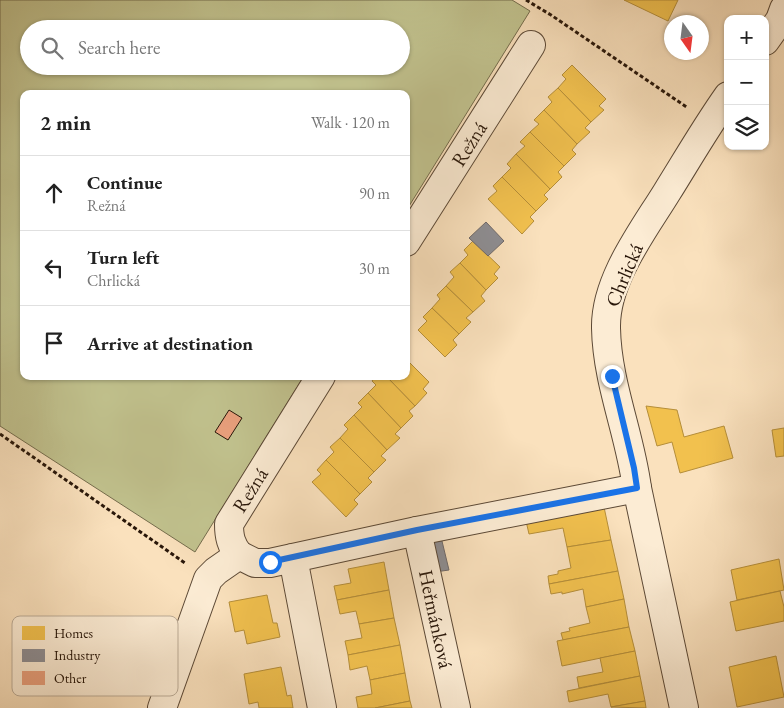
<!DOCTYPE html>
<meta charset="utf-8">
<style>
:root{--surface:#fff;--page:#f6f6f6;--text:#222;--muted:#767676;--line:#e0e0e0}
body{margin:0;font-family:"EB Garamond",serif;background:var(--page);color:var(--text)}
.controls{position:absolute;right:15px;top:15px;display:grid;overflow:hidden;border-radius:10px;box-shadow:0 1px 4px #0004}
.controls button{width:45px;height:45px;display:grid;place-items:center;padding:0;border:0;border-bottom:1px solid var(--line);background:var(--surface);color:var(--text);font:25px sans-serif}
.compass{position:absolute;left:664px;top:15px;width:45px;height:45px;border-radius:50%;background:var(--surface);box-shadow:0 1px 4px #0004;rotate:166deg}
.stop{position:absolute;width:15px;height:15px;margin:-11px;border:4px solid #1a73e8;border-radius:50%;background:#fff}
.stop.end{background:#1a73e8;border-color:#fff;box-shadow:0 1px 5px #0008}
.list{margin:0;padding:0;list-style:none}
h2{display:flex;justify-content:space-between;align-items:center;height:65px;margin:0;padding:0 20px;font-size:21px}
h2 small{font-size:16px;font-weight:400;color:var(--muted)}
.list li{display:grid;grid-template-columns:32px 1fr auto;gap:15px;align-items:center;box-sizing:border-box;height:75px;padding:0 20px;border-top:1px solid var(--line)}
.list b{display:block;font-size:19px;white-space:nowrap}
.list p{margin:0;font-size:16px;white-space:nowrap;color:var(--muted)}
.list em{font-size:16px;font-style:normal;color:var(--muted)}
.icon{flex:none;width:28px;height:28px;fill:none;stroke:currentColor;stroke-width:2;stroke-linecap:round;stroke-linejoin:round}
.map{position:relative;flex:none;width:784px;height:708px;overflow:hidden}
.search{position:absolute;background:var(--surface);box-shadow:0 1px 4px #0004;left:20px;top:20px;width:390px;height:55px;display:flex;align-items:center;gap:12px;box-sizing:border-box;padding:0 18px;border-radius:28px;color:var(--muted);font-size:19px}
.panel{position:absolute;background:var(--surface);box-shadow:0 1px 4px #0004;left:20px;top:90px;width:390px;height:290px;border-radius:10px}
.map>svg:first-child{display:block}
.green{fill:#c1c28e;stroke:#746c4c;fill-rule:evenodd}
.homes{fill:#f2c14e;stroke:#b58e39}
.industry{fill:#8d8d92;stroke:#6f6969}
.building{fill:#e9a07d;stroke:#281609}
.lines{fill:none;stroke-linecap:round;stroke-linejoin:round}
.minor-casing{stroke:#5c4936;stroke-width:30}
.path{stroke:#281609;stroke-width:3;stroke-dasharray:4 2.5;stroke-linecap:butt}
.minor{stroke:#fcecd4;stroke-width:28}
.route{stroke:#1a73e8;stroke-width:6}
.labels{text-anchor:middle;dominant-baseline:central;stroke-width:5;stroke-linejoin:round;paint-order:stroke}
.street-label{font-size:20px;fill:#281609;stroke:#fcecd4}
.key{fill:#fcecd4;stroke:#bcac97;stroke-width:1}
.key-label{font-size:14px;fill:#281609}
</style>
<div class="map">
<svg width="784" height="708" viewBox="0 0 784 708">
<rect width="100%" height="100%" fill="#fae1bd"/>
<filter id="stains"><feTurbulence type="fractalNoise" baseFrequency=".004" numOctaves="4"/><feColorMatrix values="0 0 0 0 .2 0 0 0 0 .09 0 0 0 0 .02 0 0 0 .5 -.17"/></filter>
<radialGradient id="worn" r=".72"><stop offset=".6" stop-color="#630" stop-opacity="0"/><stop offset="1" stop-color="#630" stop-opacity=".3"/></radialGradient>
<!-- green -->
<path class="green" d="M0,0H512L530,11L406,211V94H24V376H304L195,552L0,426ZM29,29H401V66H29Z"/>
<!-- homes -->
<g class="homes">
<polygon points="624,0 678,0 668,21"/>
<polygon points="572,65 606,99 599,106 604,110 591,122 558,88 566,79 562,75"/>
<polygon points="558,88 591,122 585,128 590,132 577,144 544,110 552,102 548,97"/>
<polygon points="544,110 577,144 572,150 576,154 564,166 530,132 539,124 534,120"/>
<polygon points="530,132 564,166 558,172 562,177 550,189 516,154 525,146 520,142"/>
<polygon points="516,154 550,189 544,195 548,199 536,211 502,177 511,168 507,164"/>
<polygon points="502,177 536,211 530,217 534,221 522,234 488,199 497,191 493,186"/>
<polygon points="473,241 500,267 494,274 498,278 486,290 460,263 468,255 464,250"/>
<polygon points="460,263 486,290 481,296 485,301 473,312 446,286 454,277 450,272"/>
<polygon points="446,286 473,312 466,318 471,322 459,334 432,308 440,299 437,295"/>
<polygon points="432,308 459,334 453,340 457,345 445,357 418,330 427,321 423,317"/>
<polygon points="406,359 429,382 423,389 427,393 415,406 386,376 406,376"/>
<polygon points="376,376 386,376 415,406 409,411 413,416 401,428 368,393 376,385 372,381"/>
<polygon points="368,393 401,428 395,434 400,438 387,450 354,415 362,407 358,403"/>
<polygon points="646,406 677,410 684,437 724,426 733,458 680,473 672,442 657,446"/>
<polygon points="354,415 387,450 381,456 386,460 374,472 340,438 348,429 344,425"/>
<polygon points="784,428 784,456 776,457 772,430"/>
<polygon points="340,438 374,472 368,478 372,482 360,494 326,460 334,452 330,447"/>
<polygon points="326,460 360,494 354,500 358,504 346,517 312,482 321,474 317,470"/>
<polygon points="604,507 611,540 567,547 563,528 529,534 526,521"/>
<polygon points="611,540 618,571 549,584 548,576 558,574 558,571 571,568 567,547"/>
<polygon points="779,559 784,590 737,600 731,570"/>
<polygon points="384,562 389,590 337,600 334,586 351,583 348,569"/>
<polygon points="618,571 624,599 586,607 583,589 562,594 562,592 551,594 549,584"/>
<polygon points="389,590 394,618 359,624 356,611 340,614 337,600"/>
<polygon points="780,591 784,607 784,621 736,631 730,602"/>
<polygon points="267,595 273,623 277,623 280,637 247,644 244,630 235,632 229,602"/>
<polygon points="624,599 629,627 563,640 561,633 570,631 569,628 590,623 586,607"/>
<polygon points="394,618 400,645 348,655 345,641 362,638 359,624"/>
<polygon points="629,627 635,651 562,666 557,641"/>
<polygon points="400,645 405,673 370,680 367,666 350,670 348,655"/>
<polygon points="635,651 640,676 579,688 577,677 603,672 600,658"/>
<polygon points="776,656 784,697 737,707 729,667"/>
<polygon points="281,667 287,696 291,695 293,708 259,708 258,702 249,704 244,674"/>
<polygon points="405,673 410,701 375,708 358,708 356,697 372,694 370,680"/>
<polygon points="640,676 645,701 611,707 608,694 569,702 567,691"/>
<polygon points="410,701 412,708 375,708"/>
<polygon points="645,701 646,708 611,707"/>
</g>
<!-- industry -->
<g class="industry">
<polygon points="486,222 504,241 488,256 469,238"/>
<polygon points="441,537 449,570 435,572 427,540"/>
</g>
<!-- building -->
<polygon class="building" points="229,410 242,418 228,440 215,432"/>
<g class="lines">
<defs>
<g id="minor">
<polyline points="765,41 780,20 784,9"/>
<polyline points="406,242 531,45"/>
<polyline points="417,531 456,708"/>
<path d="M239,555C231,545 229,537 229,524L321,376"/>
<polyline points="293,558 322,708"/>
<polyline points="162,708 208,579 216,571 239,555 255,563 270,563 417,531 637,488"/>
<path d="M684,708L637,488C630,434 607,383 606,328C605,280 643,231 667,192C687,160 706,127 728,96"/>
</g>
</defs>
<!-- minor casing -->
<use href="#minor" class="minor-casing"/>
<!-- path -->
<g class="path">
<polyline points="526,0 551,15 688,108"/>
<polyline points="0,434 185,563"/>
</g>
<!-- minor -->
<use href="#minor" class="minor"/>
</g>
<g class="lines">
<!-- route -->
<polyline class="route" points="270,562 417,530 637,488 634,468 612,376"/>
</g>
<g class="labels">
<!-- street labels -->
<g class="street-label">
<text transform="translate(469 144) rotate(-58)">Režná</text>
<text transform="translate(624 275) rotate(-67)">Chrlická</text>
<text transform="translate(250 490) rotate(-58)">Režná</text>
<text transform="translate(436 619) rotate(78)">Heřmánková</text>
</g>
</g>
<!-- legend -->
<rect x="12" y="616" width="166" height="80" rx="8" class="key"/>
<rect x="22" y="626" width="23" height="14" fill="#f2c14e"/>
<rect x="22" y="649" width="23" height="13" fill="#8d8d92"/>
<rect x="22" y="671" width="23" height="14" fill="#e9a07d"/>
<g class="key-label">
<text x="54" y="638">Homes</text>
<text x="54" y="660">Industry</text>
<text x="54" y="683">Other</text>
</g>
<rect width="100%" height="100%" filter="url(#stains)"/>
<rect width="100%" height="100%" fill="url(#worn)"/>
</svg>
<div class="controls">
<button>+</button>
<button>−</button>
<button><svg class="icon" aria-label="layers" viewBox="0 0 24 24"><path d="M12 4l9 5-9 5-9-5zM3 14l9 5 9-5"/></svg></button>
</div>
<svg class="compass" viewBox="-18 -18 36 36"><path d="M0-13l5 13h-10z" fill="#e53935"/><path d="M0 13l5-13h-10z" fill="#767676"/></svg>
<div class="stop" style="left:270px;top:562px"></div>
<div class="stop end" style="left:612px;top:376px"></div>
<div class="search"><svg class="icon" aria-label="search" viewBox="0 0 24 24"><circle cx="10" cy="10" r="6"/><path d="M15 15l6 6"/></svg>Search here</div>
<section class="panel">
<h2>2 min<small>Walk · 120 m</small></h2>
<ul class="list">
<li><svg class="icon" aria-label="ahead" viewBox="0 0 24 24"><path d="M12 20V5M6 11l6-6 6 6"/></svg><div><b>Continue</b><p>Režná</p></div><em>90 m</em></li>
<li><svg class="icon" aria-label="left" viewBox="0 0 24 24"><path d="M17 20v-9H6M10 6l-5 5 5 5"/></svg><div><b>Turn left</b><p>Chrlická</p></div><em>30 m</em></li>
<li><svg class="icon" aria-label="arrive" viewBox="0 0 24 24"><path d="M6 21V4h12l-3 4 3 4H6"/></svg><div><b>Arrive at destination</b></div></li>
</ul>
</section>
</div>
